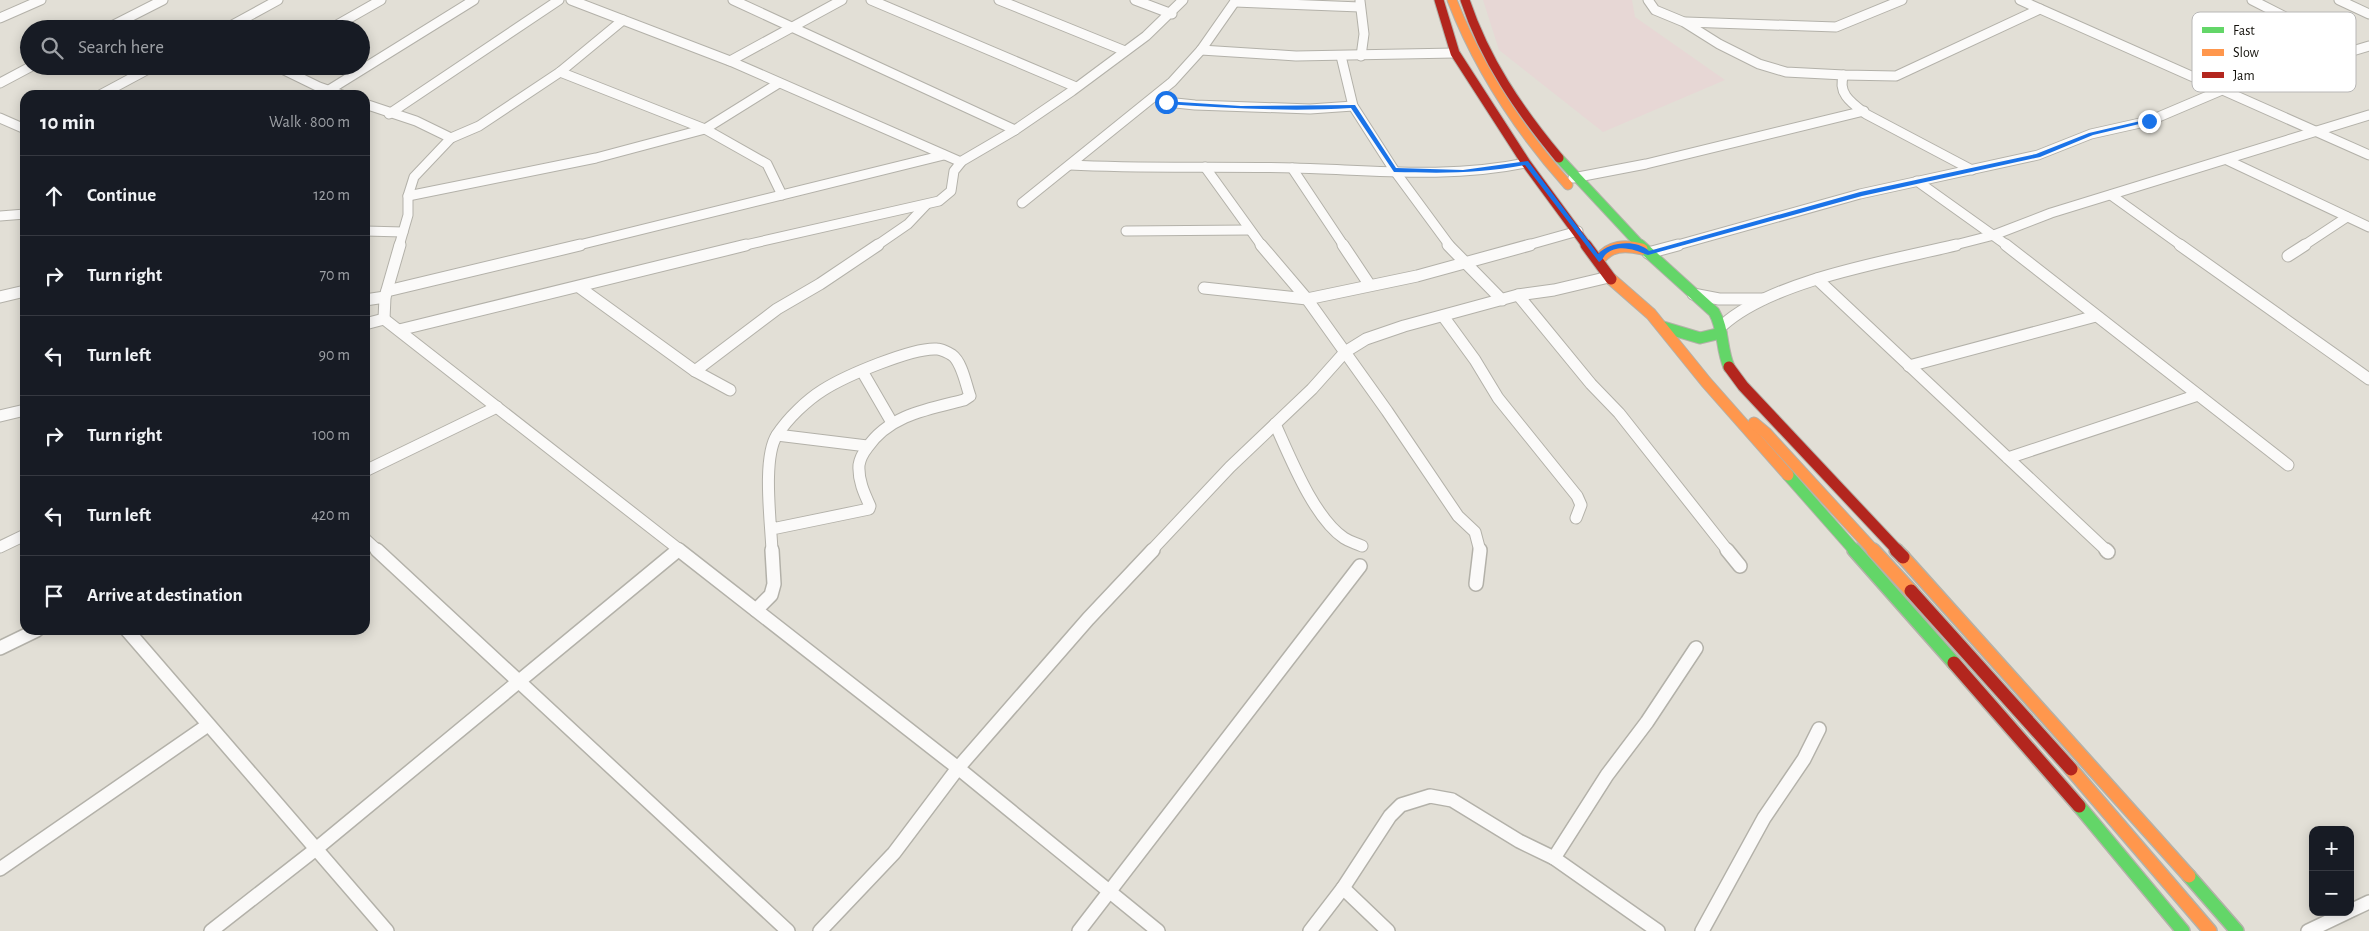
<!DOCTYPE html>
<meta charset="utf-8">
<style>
:root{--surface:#171b24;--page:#242831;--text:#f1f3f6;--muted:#9ea1a6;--line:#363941}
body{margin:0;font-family:"Alegreya Sans",sans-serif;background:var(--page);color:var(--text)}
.controls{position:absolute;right:15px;bottom:15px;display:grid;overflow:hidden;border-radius:10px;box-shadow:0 2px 12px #0003}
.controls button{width:45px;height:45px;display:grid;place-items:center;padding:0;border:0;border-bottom:1px solid var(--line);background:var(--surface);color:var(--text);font:25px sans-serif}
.stop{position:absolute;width:15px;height:15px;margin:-11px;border:4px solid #1a73e8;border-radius:50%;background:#fff}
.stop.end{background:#1a73e8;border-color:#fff;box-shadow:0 1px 5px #0008}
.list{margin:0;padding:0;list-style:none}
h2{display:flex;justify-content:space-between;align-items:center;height:65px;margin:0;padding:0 20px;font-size:21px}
h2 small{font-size:16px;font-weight:400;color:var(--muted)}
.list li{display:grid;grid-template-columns:32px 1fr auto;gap:15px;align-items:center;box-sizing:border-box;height:80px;padding:0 20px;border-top:1px solid var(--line)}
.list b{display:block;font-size:19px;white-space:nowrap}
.list em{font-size:16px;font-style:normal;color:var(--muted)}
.icon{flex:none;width:28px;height:28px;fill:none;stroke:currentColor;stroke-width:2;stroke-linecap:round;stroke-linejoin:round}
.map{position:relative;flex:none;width:2369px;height:931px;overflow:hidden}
.search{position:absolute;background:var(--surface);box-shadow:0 2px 12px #0003;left:20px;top:20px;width:350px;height:55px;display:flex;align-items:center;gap:12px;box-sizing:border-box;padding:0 18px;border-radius:28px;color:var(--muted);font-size:19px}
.panel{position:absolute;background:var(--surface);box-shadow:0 2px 12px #0003;left:20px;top:90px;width:350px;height:545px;border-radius:15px}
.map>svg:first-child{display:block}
.industrial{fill:#e7d7d5}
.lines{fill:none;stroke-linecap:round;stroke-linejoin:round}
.street-far2-casing{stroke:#b3b1a9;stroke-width:11}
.street-far1-casing{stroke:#b3b1a9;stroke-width:13}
.street-casing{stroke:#b3b1a9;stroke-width:16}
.fast-far2-casing{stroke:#b3b1a9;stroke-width:11}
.fast-far1-casing{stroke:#b3b1a9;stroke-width:13}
.fast-casing{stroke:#b3b1a9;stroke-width:16}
.slow-far2-casing{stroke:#b3b1a9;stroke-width:11}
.slow-far1-casing{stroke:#b3b1a9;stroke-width:13}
.slow-casing{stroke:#b3b1a9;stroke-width:16}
.jam-far2-casing{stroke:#b3b1a9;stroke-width:11}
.jam-far1-casing{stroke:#b3b1a9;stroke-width:13}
.jam-casing{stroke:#b3b1a9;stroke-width:16}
.street-far2{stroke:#fbfaf9;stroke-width:9}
.street-far1{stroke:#fbfaf9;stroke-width:11}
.street{stroke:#fbfaf9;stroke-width:13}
.fast-far2{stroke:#63d668;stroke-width:9}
.fast-far1{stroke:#63d668;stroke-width:11}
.fast{stroke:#63d668;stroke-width:13}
.slow-far2{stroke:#ff974d;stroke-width:9}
.slow-far1{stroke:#ff974d;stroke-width:11}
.slow{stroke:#ff974d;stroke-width:13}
.jam-far2{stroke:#b3261e;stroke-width:9}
.jam-far1{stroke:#b3261e;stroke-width:11}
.jam{stroke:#b3261e;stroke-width:13}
.route{fill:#1a73e8}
.key{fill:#fff;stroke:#b8b7b6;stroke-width:1}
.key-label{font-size:14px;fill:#12100a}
</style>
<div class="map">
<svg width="2369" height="931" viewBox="0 0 2369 931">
<rect width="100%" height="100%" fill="#e2dfd6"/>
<!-- industrial -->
<polygon class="industrial" points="1483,0 1632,0 1635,17 1725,80 1603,132 1499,50"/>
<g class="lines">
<defs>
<g id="street-far2">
<polyline points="571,0 730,61 961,162"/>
<polyline points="733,0 1015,130"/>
<polyline points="871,0 1076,87"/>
<polyline points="999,0 1125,51"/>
<polyline points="1135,0 1172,14"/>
<polyline points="1648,0 1655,10 1684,22 1719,44 1759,64 1786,72 1844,75 1896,76 2040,9"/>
<polyline points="2020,0 2369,155"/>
<polyline points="2252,0 2350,50"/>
<polyline points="2339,0 2369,14"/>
<polyline points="1360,1 1364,34 1361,56"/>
<polyline points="1235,2 1360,7"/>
<polyline points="0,18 41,0"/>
<polyline points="1686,22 1836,27 1902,0"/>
<polyline points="106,29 163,0"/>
<polyline points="225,29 278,0"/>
<polyline points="330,29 381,0"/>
<polyline points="1201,50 1296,56 1455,53"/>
<polyline points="1341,56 1353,106 1394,170 1450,246"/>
<polyline points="730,61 842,0"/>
<polyline points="276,66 319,87 342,95"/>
<polyline points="560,72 705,129 767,164 782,195"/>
<path d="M1844,75C1836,93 1853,104 1866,114L1972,170"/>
<polyline points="0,83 32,66"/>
<polyline points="329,90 474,0"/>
<polyline points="1158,94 1166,102 1195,105 1310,109 1353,106"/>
<polyline points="100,95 154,66"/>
<polyline points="365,104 416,121 451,138"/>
<polyline points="389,114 559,0"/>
<polyline points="0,118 25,129"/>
<polyline points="2227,160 2369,227"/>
<path d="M1070,165C1145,169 1220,166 1295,168C1371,170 1450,179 1526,163"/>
<polyline points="1205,167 1262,246"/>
<polyline points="1292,168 1344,246"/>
<polyline points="1573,178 1646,164 1864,111"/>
<polyline points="1917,181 2008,246"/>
<polyline points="2111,195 2182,246"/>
<polyline points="408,196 596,158 705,129 779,83"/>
<polyline points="1022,203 1172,82 1201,50 1236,0"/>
<polyline points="0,216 25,214"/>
<polyline points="365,231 403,232"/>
<polyline points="1126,231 1249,230"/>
<polyline points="399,246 408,215 408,196 414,177 451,138 479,126 560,72 623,20"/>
<polyline points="575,246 944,155"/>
<polyline points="741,246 939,201 951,191 954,171 962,161 1015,130 1072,91 1146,36 1183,0"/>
<polyline points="876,246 908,224 926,205"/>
<polyline points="1525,246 1578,231"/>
<polyline points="1674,246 1860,194 2038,155 2091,134 2149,121 2222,90 2369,46"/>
<polyline points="1951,246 1994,235 2051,213 2369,115"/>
<polyline points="2303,246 2347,217"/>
</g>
<g id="street-far1">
<polyline points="1261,245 1307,299 1387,411 1458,516 1475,532 1480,551"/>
<polyline points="1343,245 1369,284"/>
<polyline points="1448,245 1502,300"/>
<polyline points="2006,245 2288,465"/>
<polyline points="2180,245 2369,379"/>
<polyline points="1648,253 1678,245"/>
<polyline points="2288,256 2305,245"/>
<polyline points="1817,279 2107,551"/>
<polyline points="579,287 695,371 730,390"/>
<polyline points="1204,288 1307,299 1417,276 1530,245"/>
<polyline points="387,291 580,245"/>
<polyline points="1693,294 1719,299 1763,299"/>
<polyline points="1518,295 1591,384 1619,413 1728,551"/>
<polyline points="0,297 25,291"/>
<polyline points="365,300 385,297"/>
<polyline points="1443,316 1475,360 1498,398 1577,496 1581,505 1576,518"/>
<polyline points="384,319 681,551"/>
<polyline points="384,319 385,297 400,245"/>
<polyline points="365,324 384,319"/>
<path d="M1723,325C1773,280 1889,261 1956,245"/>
<polyline points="399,330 746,245"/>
<polyline points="1909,366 2096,316"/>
<polyline points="695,371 777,309 820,284 878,245"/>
<polyline points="862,371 891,421"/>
<polyline points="0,416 25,410"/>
<path d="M1275,424C1290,457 1314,518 1344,538C1350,542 1356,543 1362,546"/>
<polyline points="777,435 867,446"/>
<polyline points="2008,458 2198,395"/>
<polyline points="365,471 497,407"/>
<path d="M772,529L869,509L870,506C864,493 858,480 859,465C860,459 863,453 867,448C889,415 928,409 964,400L970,396C966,385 962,362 952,355C949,353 941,349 937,349C913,347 845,376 823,390C807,400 788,418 777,435C762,458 771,523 772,551"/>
<polyline points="365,539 378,551"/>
<polyline points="0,547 25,535"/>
<polyline points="676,551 679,549"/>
<polyline points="1151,551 1230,467 1312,389 1345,352 1366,339 1404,326 1518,295 1554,290 1609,277"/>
</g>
<g id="street">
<polyline points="377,550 788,931"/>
<polyline points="679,550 958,768 1158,931"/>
<polyline points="1727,550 1740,566"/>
<polyline points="2106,550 2108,552"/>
<polyline points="1476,584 1480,550"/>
<polyline points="756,610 771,595 774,584 772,550"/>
<polyline points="127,630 387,931"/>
<polyline points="0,648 37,630"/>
<polyline points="1554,858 1607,775 1647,722 1696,648"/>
<polyline points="0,869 208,725"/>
<polyline points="1343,888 1388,931"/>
<polyline points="2350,911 2369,902"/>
<polyline points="211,931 316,849 678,550"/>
<polyline points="820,931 894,853 958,768 1088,619 1153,550"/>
<polyline points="1079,931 1360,566"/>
<polyline points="1310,931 1343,888 1390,816 1401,805 1430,796 1452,800 1519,841 1554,858 1658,931"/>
<polyline points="1702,931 1764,818 1804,759 1819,729"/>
<polyline points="2308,931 2348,912"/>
</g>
<polyline id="fast-far2" points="1559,158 1641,246"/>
<g id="fast-far1">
<path d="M1640,245L1714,312C1724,329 1721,349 1729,367"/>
<polyline points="1663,327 1700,338 1721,333"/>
<polyline points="1788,475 1855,551"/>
</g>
<g id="fast">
<polyline points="1854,550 1954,663"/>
<polyline points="2079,806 2183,931"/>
<polyline points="2189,876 2237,931"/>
</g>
<path id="slow-far2" d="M1452,0C1479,70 1518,129 1568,185"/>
<g id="slow-far1">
<path d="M1599,260C1610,245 1625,245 1642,249"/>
<polyline points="1611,279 1651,314 1706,382 1788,475"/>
<polyline points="1754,423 1766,433 1874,551"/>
</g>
<g id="slow">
<polyline points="1873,550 1911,591"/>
<polyline points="1903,557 2189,876"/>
<polyline points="2071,769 2210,931"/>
</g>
<g id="jam-far2">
<polyline points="1439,0 1455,53 1526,163 1587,246"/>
<path d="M1465,0C1485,60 1519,110 1559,158"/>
</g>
<g id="jam-far1">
<polyline points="1586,245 1611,279"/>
<polyline points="1729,367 1743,386 1898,551"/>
</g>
<g id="jam">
<polyline points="1896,550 1903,557"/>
<polyline points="1911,591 2071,769"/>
<polyline points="1954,663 2079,806"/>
</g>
</defs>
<!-- street-far2 casing -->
<use href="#street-far2" class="street-far2-casing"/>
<!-- street-far1 casing -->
<use href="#street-far1" class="street-far1-casing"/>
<!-- street casing -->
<use href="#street" class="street-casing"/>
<!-- fast-far2 casing -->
<use href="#fast-far2" class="fast-far2-casing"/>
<!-- fast-far1 casing -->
<use href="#fast-far1" class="fast-far1-casing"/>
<!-- fast casing -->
<use href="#fast" class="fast-casing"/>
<!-- slow-far2 casing -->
<use href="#slow-far2" class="slow-far2-casing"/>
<!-- slow-far1 casing -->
<use href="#slow-far1" class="slow-far1-casing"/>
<!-- slow casing -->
<use href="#slow" class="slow-casing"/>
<!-- jam-far2 casing -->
<use href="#jam-far2" class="jam-far2-casing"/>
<!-- jam-far1 casing -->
<use href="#jam-far1" class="jam-far1-casing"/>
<!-- jam casing -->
<use href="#jam" class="jam-casing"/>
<!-- street-far2 -->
<use href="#street-far2" class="street-far2"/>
<!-- street-far1 -->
<use href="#street-far1" class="street-far1"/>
<!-- street -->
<use href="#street" class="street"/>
<!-- fast-far2 -->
<use href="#fast-far2" class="fast-far2"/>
<!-- fast-far1 -->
<use href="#fast-far1" class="fast-far1"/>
<!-- fast -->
<use href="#fast" class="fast"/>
<!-- slow-far2 -->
<use href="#slow-far2" class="slow-far2"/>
<!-- slow-far1 -->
<use href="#slow-far1" class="slow-far1"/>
<!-- slow -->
<use href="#slow" class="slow"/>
<!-- jam-far2 -->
<use href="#jam-far2" class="jam-far2"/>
<!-- jam-far1 -->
<use href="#jam-far1" class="jam-far1"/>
<!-- jam -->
<use href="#jam" class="jam"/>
</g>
<!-- route -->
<path class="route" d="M1164,101L1241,106L1355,105L1396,168L1463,170L1528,161L1598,254C1609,242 1636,239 1649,251L1860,192L2036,154L2089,133L2149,119L2152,121L2093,135L2040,157L1862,196L1648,255C1635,250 1619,243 1606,254C1603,257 1603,260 1599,262L1525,165C1478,174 1441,173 1394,172L1351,108C1289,112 1228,108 1166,104Z"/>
<!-- legend -->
<rect x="2192" y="12" width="164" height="80" rx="8" class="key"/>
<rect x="2202" y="27" width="22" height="6" fill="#63d668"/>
<rect x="2202" y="49" width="22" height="7" fill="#ff974d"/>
<rect x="2202" y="72" width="22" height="6" fill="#b3261e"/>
<g class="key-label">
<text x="2233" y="35">Fast</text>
<text x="2233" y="57">Slow</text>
<text x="2233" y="80">Jam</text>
</g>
</svg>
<div class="controls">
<button>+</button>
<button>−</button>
</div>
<div class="stop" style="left:1166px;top:102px"></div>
<div class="stop end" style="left:2149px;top:121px"></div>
<div class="search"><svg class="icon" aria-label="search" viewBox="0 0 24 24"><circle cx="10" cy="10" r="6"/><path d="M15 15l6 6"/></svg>Search here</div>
<section class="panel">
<h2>10 min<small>Walk · 800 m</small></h2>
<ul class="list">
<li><svg class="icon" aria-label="ahead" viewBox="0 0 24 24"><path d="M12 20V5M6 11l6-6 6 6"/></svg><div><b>Continue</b></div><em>120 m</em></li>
<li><svg class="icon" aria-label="right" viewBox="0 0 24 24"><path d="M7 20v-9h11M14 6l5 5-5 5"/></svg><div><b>Turn right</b></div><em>70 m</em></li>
<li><svg class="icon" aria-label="left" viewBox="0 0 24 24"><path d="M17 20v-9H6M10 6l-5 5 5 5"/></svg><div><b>Turn left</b></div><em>90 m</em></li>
<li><svg class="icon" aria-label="right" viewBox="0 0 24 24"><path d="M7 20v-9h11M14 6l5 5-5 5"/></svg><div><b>Turn right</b></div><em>100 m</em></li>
<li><svg class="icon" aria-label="left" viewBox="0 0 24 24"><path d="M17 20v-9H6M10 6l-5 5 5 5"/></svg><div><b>Turn left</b></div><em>420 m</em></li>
<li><svg class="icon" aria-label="arrive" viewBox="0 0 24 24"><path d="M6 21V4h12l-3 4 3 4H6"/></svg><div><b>Arrive at destination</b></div></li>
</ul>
</section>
</div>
